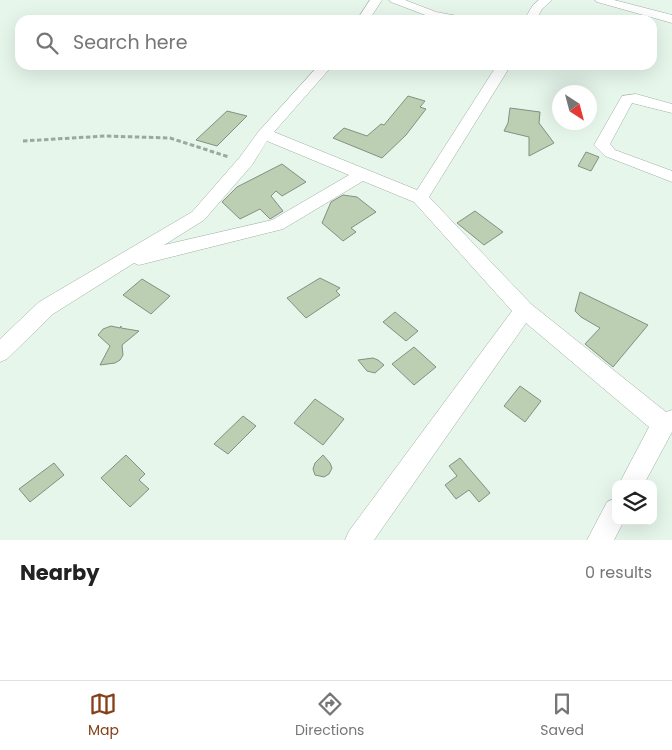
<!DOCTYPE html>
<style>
:root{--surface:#fff;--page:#f6f6f6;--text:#222;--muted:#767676;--line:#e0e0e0;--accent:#854019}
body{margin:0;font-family:Poppins,sans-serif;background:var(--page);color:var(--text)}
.controls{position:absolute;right:15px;bottom:15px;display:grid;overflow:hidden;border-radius:10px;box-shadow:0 5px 20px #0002}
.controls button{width:45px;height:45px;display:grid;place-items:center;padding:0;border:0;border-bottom:1px solid var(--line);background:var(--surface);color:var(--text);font:25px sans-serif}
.compass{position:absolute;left:552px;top:85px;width:45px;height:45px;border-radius:50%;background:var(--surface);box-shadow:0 5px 20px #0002;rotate:144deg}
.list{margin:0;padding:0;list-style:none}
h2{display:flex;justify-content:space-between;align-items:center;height:65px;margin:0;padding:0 20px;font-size:21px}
h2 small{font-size:16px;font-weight:400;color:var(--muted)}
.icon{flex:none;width:28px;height:28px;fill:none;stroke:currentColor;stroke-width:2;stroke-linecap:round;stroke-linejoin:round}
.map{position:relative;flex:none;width:672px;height:540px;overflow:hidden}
.search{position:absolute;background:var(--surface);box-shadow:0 5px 20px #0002;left:15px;right:15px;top:15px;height:55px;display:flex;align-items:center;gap:12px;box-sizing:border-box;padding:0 18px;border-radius:15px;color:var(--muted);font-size:19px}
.sheet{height:140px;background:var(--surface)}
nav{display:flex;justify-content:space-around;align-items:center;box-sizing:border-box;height:70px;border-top:1px solid var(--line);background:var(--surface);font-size:14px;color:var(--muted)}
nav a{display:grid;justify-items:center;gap:2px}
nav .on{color:var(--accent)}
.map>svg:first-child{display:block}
.building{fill:#bccfb2;stroke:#868f81}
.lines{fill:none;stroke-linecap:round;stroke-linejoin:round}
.street-casing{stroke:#a0afa5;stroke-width:1}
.path{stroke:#9ba89f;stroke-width:3;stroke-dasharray:4.5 2.5;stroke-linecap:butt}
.street{fill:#fff;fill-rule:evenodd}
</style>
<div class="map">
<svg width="672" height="540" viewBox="0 0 672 540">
<rect width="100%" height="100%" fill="#e6f6eb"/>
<!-- building -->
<g class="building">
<polygon points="408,96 425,101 420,107 426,109 406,135 382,158 333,138 344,128 367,136 381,124 384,125"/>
<polygon points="510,108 540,112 539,123 554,143 529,156 529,137 504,131 508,123"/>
<polygon points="227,111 247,116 217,146 196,140"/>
<polygon points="586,152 599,157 591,171 578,166"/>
<polygon points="282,164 306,182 282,196 276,191 271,196 283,211 270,219 260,209 240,219 222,202 237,187"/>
<polygon points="343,195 357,197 376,212 351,228 356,232 343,241 322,223 331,202"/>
<polygon points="475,211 503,232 484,245 457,223"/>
<polygon points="320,278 340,288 336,291 340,295 306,318 287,298"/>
<polygon points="142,279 170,296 151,314 123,295"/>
<polygon points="580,292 648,325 613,367 585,344 600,328 581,317 575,311"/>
<polygon points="395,312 418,331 406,341 383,322"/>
<polygon points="111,326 120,328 121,326 121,328 139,331 122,345 123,355 120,360 115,363 100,365 110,346 98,335 103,329"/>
<polygon points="414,347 436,367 414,385 392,364"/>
<polygon points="373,358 378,360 384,365 375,373 367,371 358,360"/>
<polygon points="520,386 541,401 525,422 504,406"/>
<polygon points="315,399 344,419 323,445 294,423"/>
<polygon points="243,416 256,426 228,454 214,444"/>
<polygon points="126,455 145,474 139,480 149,489 130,507 101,478"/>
<polygon points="323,455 330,463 332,468 329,474 324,477 315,475 313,469 315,463"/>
<polygon points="460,458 490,493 479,502 469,490 456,499 445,485 457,476 449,466"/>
<polygon points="54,463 64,475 30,502 19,489"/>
</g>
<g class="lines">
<defs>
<g id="street">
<polygon points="370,0 382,0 369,20 357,20"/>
<polygon points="389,0 405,0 436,12 463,17 465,20 433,18 391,2"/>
<polygon points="539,0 552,0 542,9 536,20 524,20 533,5"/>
<polygon points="595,0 614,0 672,15 672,23 597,2"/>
<path d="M319,65H333L274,132L417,190L497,65H511L429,197L531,304L666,412L672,410V432L644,484H619L649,427L526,323L374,540H345L349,531L512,311L414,202L363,181L283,229L139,265L134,263L53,314L7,359L0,362V339L39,302L192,212L240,157L259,131ZM267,141L349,175L272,220L164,245L204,220L252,165Z"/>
<polygon points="636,94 672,104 672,113 632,103 610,144 615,150 672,171 672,182 605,156 594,145 622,96"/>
<polygon points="616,498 616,521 624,521 614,540 587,540 607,502"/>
</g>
</defs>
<!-- street casing -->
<use href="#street" class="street-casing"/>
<!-- path -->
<polyline class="path" points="23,141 105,136 170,138 229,157"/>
<!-- street -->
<use href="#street" class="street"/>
</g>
</svg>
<div class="controls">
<button><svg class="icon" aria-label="layers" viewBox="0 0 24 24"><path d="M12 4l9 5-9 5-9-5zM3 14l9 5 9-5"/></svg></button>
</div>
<svg class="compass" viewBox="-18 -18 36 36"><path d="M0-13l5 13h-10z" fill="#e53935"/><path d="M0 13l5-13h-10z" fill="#767676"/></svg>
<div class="search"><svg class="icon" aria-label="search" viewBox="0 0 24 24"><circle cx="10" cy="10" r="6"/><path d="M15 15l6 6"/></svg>Search here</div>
</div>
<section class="sheet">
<h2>Nearby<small>0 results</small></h2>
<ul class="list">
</ul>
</section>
<nav>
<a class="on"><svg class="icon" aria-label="map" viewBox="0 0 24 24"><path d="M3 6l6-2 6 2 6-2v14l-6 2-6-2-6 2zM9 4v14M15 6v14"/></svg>Map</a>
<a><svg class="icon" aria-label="directions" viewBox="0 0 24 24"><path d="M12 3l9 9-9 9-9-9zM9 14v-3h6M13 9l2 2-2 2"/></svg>Directions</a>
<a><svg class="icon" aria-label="saved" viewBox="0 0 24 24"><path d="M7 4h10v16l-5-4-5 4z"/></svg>Saved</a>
</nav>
